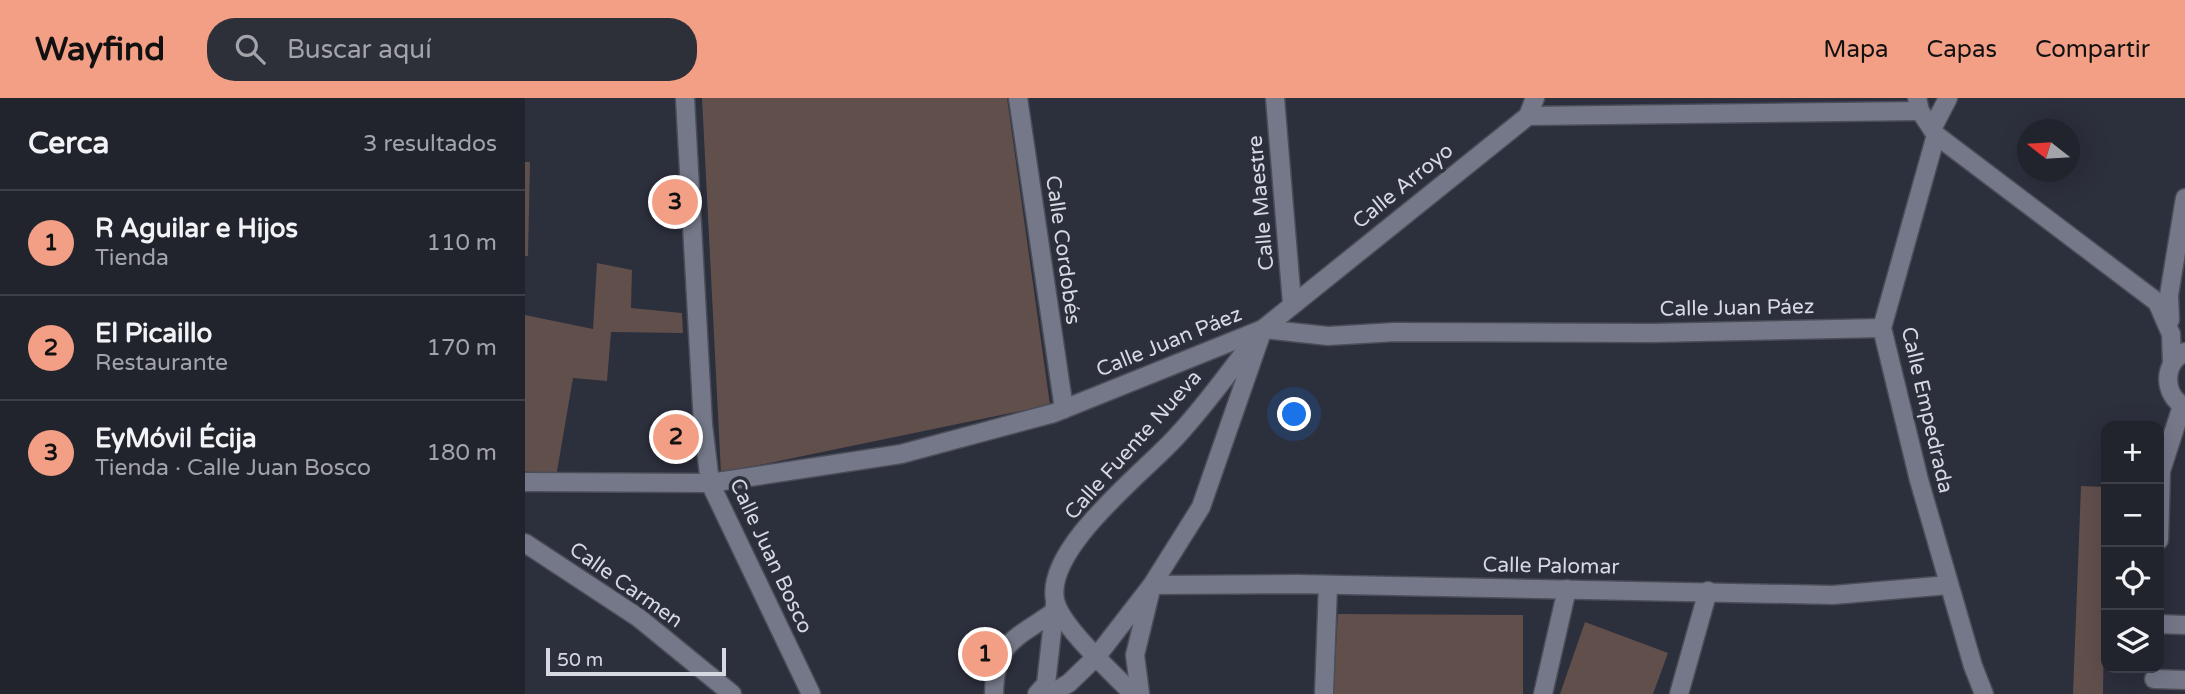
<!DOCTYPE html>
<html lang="es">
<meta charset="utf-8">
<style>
:root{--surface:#21232d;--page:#2d2f39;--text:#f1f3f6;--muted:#a2a4aa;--line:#3e4049;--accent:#f39f85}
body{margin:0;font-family:"Varela Round",sans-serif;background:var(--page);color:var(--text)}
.controls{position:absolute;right:21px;bottom:21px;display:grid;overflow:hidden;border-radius:14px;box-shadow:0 7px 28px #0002}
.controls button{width:63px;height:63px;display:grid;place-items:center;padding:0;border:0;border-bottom:2px solid var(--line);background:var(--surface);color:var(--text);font:35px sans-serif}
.compass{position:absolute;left:1492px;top:21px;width:63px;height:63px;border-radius:50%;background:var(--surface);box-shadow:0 7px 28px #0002;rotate:287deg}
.scale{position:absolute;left:21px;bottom:18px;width:180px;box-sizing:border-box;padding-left:7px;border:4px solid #d7d9e2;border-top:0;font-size:19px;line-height:24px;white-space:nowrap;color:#d7d9e2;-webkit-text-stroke:5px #2c2f3c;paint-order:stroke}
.you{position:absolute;left:770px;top:317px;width:24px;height:24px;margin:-18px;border:5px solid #fff;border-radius:50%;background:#1a73e8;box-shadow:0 0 0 10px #1a73e833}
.badge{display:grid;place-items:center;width:46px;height:46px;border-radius:50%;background:var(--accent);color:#111;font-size:23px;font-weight:700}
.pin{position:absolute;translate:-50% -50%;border:4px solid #fff;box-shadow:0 2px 7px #0006}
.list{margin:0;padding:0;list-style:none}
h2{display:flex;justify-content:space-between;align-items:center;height:91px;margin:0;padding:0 28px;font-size:30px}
h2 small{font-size:23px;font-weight:400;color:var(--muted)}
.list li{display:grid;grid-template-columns:46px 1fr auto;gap:21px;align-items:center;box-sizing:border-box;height:105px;padding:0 28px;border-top:2px solid var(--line)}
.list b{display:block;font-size:26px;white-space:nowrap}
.list p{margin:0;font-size:23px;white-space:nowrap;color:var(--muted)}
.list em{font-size:23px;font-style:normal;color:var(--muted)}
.icon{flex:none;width:38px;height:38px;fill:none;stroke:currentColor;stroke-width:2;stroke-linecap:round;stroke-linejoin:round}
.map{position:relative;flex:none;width:1660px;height:596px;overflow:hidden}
header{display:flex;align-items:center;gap:42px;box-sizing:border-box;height:98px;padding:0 35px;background:var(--accent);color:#111}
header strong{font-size:33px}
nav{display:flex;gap:38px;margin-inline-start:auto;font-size:24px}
.search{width:490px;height:63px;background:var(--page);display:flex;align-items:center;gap:18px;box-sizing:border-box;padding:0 24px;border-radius:28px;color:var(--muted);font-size:26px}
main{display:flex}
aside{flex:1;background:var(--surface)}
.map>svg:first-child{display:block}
.building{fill:#614f4c}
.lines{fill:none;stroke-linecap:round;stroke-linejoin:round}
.minor-casing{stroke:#4b4d58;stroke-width:21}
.minor{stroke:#747888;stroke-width:18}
.labels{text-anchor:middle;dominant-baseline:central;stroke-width:7;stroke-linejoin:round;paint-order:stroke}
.street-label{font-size:21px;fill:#d7d9e2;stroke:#2c2f3c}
</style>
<header>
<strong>Wayfind</strong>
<div class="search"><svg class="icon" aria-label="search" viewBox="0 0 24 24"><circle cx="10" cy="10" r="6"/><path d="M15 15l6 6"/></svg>Buscar aquí</div>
<nav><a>Mapa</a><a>Capas</a><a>Compartir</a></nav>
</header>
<main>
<aside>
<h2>Cerca<small>3 resultados</small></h2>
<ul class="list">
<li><span class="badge">1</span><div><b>R Aguilar e Hijos</b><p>Tienda</p></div><em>110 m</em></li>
<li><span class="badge">2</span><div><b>El Picaillo</b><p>Restaurante</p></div><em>170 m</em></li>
<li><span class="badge">3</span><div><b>EyMóvil Écija</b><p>Tienda · Calle Juan Bosco</p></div><em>180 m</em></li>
</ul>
</aside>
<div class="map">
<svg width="1660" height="596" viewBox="0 0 1660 596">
<rect width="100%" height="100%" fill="#2c2f3c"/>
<!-- building -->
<g class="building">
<polygon points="177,0 482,0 525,307 196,375"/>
<polygon points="0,64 5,64 3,158 0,158"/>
<polygon points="72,165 107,172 106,210 157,215 158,235 86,234 82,283 48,280 30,385 0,373 0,217 68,231"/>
<polygon points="1556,388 1581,389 1578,596 1548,596"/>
<polygon points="813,516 998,517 998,596 808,596"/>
<polygon points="1060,524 1143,555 1128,596 1035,596"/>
</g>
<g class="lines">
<defs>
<g id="minor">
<polyline points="160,0 178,326 185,385 286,596"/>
<polyline points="493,0 539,311"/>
<polyline points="750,0 767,205"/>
<polyline points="1392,0 1395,13 1411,37 1357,230 1394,382 1448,568 1459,596"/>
<polyline points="1003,18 1395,13"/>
<polyline points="1407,31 1423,0"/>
<polyline points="1411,37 1632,204 1646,236 1647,265"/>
<polyline points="1645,222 1644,197 1660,100"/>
<path d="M1660,254C1637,266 1638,297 1660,309"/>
<polyline points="0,384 185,385 376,356 529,315 738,231 803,238 870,234 1127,235 1357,230"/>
<polyline points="1634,442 1636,373 1657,308"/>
<polyline points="0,445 114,520 207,596"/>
<polyline points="1634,526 1660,527"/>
<polyline points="1629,581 1660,582"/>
<path d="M469,596C470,544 490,541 529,514"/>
<polyline points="512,596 521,586 530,506"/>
<polyline points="526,596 544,585 572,558 627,487 676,409 738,231 1003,18 1010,0"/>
<path d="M608,596C589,576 535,528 530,502C520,449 621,373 652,338C680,308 704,274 729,242"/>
<polyline points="615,596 610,557 627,487 772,486 1308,497 1424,487"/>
<polyline points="799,596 803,487"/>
<polyline points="1018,596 1042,491"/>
<polyline points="1154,596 1183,493"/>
</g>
</defs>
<!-- minor casing -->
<use href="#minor" class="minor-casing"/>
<!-- minor -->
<use href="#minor" class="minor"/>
</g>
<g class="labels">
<!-- street labels -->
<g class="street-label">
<text transform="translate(878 88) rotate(-39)">Calle Arroyo</text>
<text transform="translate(736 105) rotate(-95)">Calle Maestre</text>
<text transform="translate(538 152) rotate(82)">Calle Cordobés</text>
<text transform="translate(1212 210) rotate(-1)">Calle Juan Páez</text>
<text transform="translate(644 244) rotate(-22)">Calle Juan Páez</text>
<text transform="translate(1402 312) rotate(77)">Calle Empedrada</text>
<text transform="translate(608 347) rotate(-48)">Calle Fuente Nueva</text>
<text transform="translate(246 458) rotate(65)">Calle Juan Bosco</text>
<text transform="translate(1026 468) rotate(1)">Calle Palomar</text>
<text transform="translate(101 487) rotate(35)">Calle Carmen</text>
</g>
</g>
</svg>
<div class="controls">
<button>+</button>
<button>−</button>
<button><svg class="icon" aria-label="locate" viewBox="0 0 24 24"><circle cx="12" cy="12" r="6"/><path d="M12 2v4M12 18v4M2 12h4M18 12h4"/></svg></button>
<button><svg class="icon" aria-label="layers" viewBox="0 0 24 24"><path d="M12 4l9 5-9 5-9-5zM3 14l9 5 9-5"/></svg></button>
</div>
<svg class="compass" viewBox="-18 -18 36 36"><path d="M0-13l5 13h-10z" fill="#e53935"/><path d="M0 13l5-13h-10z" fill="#a2a4aa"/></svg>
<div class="scale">50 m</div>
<div class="you"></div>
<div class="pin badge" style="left:460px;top:556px">1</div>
<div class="pin badge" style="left:151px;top:339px">2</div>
<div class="pin badge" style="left:150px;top:104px">3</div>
</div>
</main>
